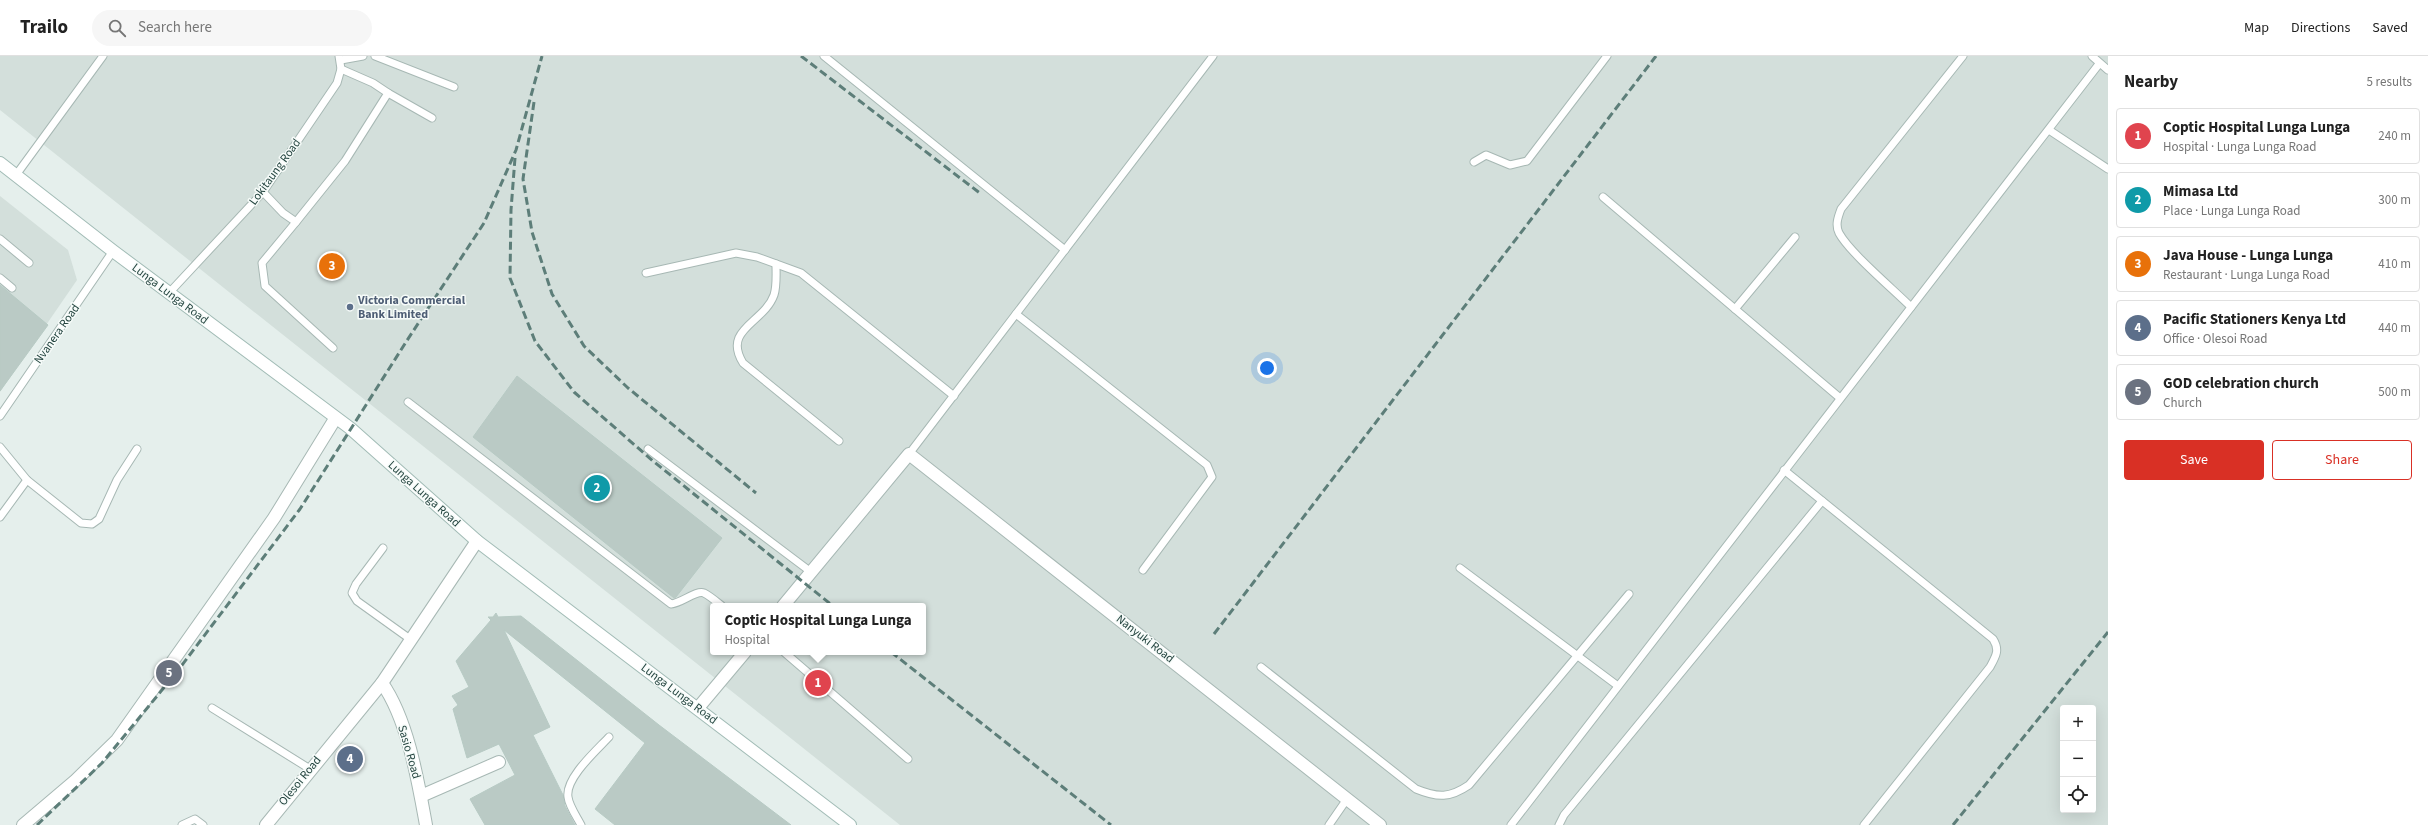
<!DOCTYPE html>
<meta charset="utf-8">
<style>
:root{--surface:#fff;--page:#f6f6f6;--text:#222;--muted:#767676;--line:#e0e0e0;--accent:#d93025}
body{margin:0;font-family:"Source Sans 3",sans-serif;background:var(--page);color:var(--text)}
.controls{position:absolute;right:12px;bottom:12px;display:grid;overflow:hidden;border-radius:4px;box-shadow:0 4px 16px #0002}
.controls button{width:36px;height:36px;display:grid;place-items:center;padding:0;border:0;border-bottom:1px solid var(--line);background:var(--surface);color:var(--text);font:20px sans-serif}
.you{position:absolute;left:1267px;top:312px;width:14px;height:14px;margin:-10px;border:3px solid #fff;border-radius:50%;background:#1a73e8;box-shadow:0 0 0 6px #1a73e833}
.badge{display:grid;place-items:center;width:26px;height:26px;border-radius:50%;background:var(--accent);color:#fff;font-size:13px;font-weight:700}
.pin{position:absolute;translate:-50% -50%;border:2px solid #fff;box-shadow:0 1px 4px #0006}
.popup{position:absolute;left:710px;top:547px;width:216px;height:52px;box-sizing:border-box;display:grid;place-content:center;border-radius:4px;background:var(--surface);filter:drop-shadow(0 1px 3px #0005);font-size:13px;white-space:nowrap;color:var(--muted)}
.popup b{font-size:15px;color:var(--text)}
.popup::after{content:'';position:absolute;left:50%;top:100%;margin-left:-8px;border:8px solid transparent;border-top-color:var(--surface)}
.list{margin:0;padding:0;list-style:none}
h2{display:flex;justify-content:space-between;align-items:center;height:52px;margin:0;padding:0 16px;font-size:17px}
h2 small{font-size:13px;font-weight:400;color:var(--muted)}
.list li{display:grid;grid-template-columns:26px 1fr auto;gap:12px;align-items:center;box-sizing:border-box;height:56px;margin:0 8px 8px;padding:0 8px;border:1px solid var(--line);border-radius:4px}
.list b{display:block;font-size:15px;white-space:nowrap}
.list p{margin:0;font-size:13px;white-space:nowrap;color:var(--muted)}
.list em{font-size:13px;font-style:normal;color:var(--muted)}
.actions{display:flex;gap:8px;padding:12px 16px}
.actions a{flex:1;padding:9px 0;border:1px solid var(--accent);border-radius:4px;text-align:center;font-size:14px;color:var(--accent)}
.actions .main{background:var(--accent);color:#fff}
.icon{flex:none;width:22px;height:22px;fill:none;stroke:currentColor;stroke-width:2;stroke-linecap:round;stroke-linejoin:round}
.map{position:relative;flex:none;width:2108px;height:769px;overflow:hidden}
header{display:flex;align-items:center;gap:24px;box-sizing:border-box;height:56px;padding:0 20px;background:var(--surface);border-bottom:1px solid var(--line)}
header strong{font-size:19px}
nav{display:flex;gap:22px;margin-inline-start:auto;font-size:14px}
.search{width:280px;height:36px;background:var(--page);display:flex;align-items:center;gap:10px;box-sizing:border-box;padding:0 14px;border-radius:22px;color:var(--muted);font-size:15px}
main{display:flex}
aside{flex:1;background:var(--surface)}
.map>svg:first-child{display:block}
.built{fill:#d3dfdb;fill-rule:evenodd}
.building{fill:#bacac5;stroke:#b7cac4}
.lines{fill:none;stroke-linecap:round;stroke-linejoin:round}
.service-casing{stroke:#a7b8b4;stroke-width:9}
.minor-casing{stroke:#a7b8b4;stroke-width:14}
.secondary-casing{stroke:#a2bcb6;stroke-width:14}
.service{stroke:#fff;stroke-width:7}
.minor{stroke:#fff;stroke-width:12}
.secondary{stroke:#fff;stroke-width:12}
.rail{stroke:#5d7e79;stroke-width:3;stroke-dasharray:8 4;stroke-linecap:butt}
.service-dot{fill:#5c6f8a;stroke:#f6fbf9;stroke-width:1.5}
.labels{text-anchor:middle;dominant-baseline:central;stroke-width:3;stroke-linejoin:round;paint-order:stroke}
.street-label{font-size:12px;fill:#22433e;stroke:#f6fbf9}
.service-label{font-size:12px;font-weight:bold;fill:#4e5e75;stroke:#f6fbf9;text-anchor:start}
</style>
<header>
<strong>Trailo</strong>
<div class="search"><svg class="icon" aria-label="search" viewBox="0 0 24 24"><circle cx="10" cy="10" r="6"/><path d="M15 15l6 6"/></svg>Search here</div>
<nav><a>Map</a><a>Directions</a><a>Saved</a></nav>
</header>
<main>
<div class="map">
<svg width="2108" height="769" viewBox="0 0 2108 769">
<rect width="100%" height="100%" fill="#e5efec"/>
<!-- built -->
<g class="built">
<path d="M0,0H2108V769H900L0,54ZM713,550H923V596H713ZM2063,652H2093V754H2063Z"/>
<polygon points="0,140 68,194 77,224 0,336"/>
</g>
<!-- building -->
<g class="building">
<polygon points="0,229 48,269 0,335"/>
<polygon points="517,320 722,482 676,541 674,542 473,381"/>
<polygon points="496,557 498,561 521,560 659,669 791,769 615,769 595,753 645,687 504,574 550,671 533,679 563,739 565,750 575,769 485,769 470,743 515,719 499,688 467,702 453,653 458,649 452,640 469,631 456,605 491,564 488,561 493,561"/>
</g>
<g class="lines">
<defs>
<g id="service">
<polyline points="375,0 454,31"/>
<polyline points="824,0 1065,194"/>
<polyline points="2092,0 2108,14"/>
<polyline points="341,4 363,0"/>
<polyline points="388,37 432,62"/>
<polyline points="2049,74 2108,113"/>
<polyline points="1474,106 1486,99 1510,109 1527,105 1607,0"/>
<polyline points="16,119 103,0"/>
<polyline points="263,136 283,157 296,166 262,207 265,230 333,292"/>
<polyline points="1603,141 1840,342"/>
<polyline points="296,166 345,105 388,37 373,27 341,13"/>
<polyline points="0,183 29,207"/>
<path d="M776,208C776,218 777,230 774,239C764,267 722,273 743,307L839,385"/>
<polyline points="646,217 736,197 757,201 801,217 954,340"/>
<polyline points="0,222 12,232"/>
<polyline points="169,237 263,136 337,27 341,13 339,0"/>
<path d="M1911,251C1893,233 1850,197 1839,177C1835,169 1838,161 1841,153L1963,0"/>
<polyline points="1735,253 1795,181"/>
<polyline points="1016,258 1207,409 1212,421 1143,514"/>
<path d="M408,346L671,548C682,547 696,534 704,537C710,540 717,546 722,550"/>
<polyline points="0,360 113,195"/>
<polyline points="0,391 27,424 81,467 92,468 99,463 117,424 137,393"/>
<polyline points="648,393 811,516"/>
<polyline points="909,398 1213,0"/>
<path d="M1784,414L1993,583C2000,594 1996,600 1990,611L1864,769"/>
<polyline points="0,461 27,424"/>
<polyline points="383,492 356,528 352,537 357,545 410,583"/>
<polyline points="1460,512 1618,630"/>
<polyline points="784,596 908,703"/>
<path d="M1261,611L1416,733C1438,742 1450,742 1469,729L1629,538"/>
<polyline points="212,652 310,713"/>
<polyline points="182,769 195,763 203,769"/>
<path d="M581,769C577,761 569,750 568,741C565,722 597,694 609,681"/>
<polyline points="1329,769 1347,743"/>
<polyline points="1511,769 2099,8"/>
<polyline points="1559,769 1564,759 1822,445"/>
</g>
<g id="minor">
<polyline points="783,550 909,398 1380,769"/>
<path d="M382,627C408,664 418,725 426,769"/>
<polyline points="698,652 745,596"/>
<polyline points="421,740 499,706"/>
<polyline points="23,769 76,724 117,684 274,462 335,363"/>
<polyline points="266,769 382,627 477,485"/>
</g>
<polyline id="secondary" points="0,107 113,195 350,372 477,485 850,769"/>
</defs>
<!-- service casing -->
<use href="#service" class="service-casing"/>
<!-- minor casing -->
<use href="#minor" class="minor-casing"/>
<!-- secondary casing -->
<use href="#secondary" class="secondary-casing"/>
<!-- service -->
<use href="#service" class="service"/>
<!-- minor -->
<use href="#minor" class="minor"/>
<!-- secondary -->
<use href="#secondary" class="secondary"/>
<!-- rail -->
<g class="rail">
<polyline points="801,0 981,138"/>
<polyline points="534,46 523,123 532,176 552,238 584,290 628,332 756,437"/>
<polyline points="515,102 511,154 510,222 535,285 574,336 653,405 833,550"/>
<polyline points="1214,578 1656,0"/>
<polyline points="891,596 1111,769"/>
<polyline points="37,769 102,707 176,617 300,453 406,286 484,167 516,94 542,0"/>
<polyline points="1953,769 2108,576"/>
</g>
</g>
<!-- markers -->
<circle class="service-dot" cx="350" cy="251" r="4"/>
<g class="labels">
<!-- street labels -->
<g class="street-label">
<text transform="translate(275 116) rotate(-54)">Lokitaung Road</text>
<text transform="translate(170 238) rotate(37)">Lunga Lunga Road</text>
<text transform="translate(57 278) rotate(-55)">Nvanera Road</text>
<text transform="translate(424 438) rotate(42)">Lunga Lunga Road</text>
<text transform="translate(1145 583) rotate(38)">Nanyuki Road</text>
<text transform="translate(679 638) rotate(37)">Lunga Lunga Road</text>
<text transform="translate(409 696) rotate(74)">Sasio Road</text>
<text transform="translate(300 725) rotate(-51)">Olesoi Road</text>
</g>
<!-- service labels -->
<g class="service-label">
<text x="358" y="244">Victoria Commercial<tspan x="358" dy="14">Bank Limited</tspan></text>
</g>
</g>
</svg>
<div class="controls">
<button>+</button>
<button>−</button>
<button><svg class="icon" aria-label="locate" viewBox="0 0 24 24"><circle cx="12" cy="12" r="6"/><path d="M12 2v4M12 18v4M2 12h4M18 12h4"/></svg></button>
</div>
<div class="you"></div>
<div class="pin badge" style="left:818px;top:627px;background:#e0444e">1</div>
<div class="popup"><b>Coptic Hospital Lunga Lunga</b>Hospital</div>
<div class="pin badge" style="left:597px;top:432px;background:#0f9aa8">2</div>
<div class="pin badge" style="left:332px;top:210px;background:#e8710a">3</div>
<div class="pin badge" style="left:350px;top:703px;background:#5c6f8a">4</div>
<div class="pin badge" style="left:169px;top:617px;background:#6b7280">5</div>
</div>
<aside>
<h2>Nearby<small>5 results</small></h2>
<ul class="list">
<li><span class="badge" style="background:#e0444e">1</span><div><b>Coptic Hospital Lunga Lunga</b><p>Hospital · Lunga Lunga Road</p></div><em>240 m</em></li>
<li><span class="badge" style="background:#0f9aa8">2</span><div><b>Mimasa Ltd</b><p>Place · Lunga Lunga Road</p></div><em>300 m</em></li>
<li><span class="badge" style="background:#e8710a">3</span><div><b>Java House - Lunga Lunga</b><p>Restaurant · Lunga Lunga Road</p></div><em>410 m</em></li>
<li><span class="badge" style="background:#5c6f8a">4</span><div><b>Pacific Stationers Kenya Ltd</b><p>Office · Olesoi Road</p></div><em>440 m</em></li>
<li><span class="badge" style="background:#6b7280">5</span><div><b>GOD celebration church</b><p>Church</p></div><em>500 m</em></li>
</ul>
<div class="actions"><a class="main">Save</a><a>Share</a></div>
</aside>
</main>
